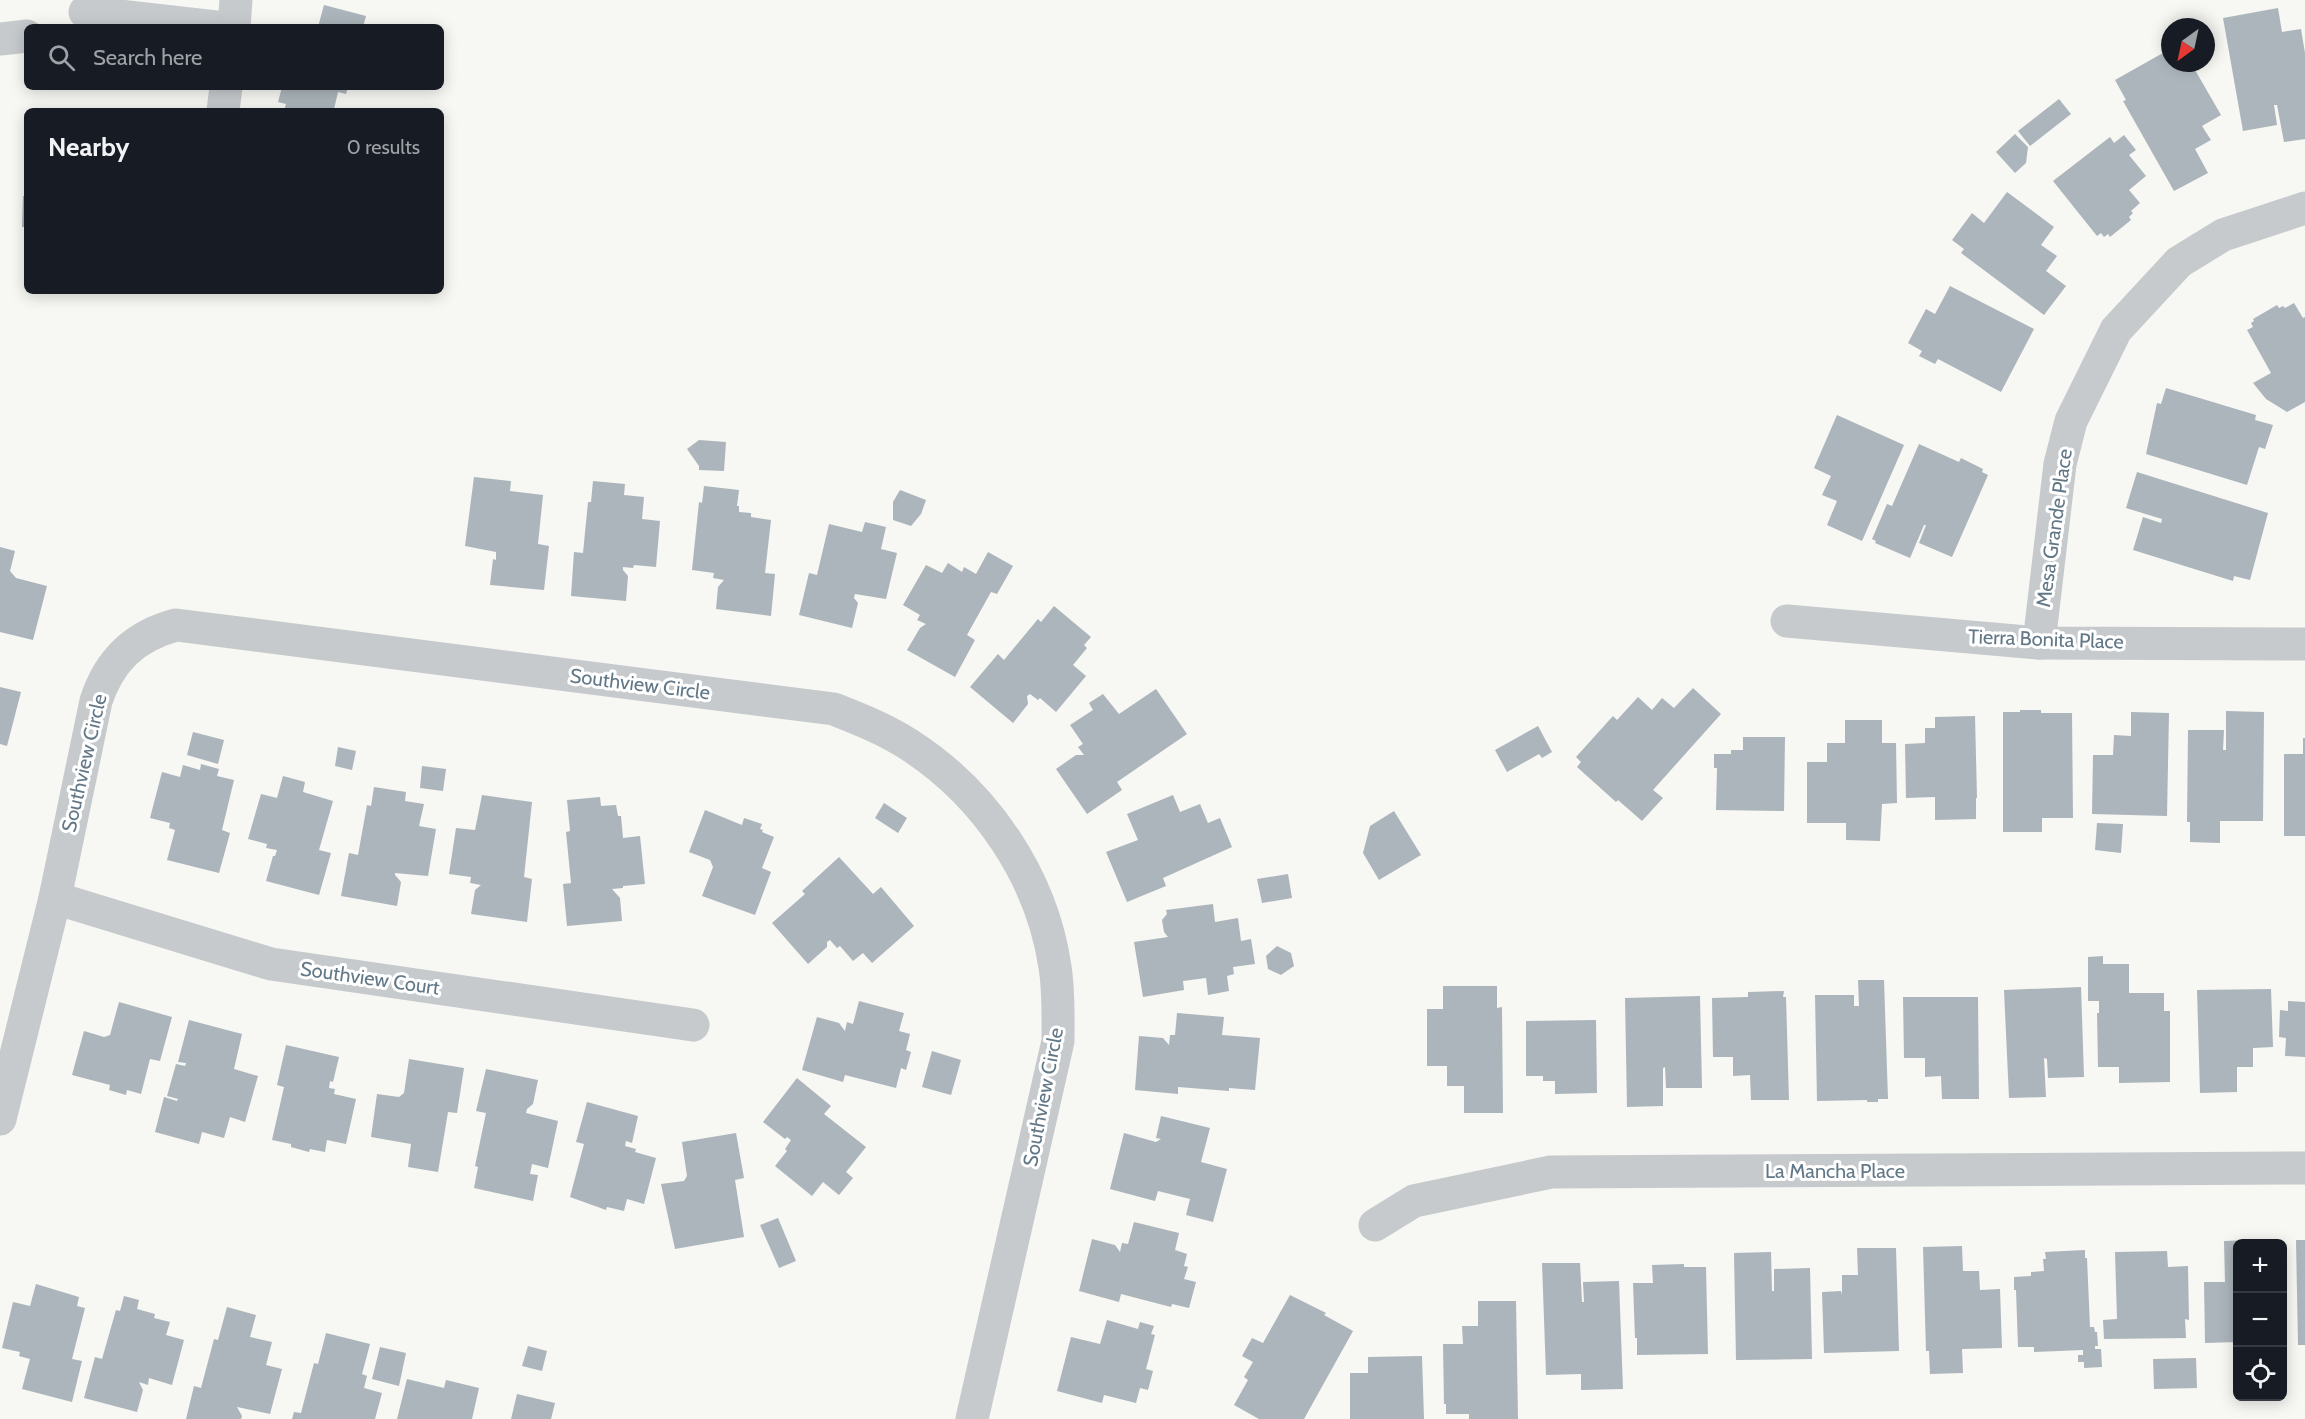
<!DOCTYPE html>
<meta charset="utf-8">
<style>
:root{--surface:#171b24;--page:#20242c;--text:#f1f3f6;--muted:#9ea1a6;--line:#363941}
body{margin:0;font-family:Cabin,sans-serif;background:var(--page);color:var(--text)}
.controls{position:absolute;right:18px;bottom:18px;display:grid;overflow:hidden;border-radius:9px;box-shadow:0 3px 15px #0003}
.controls button{width:54px;height:54px;display:grid;place-items:center;padding:0;border:0;border-bottom:2px solid var(--line);background:var(--surface);color:var(--text);font:30px sans-serif}
.compass{position:absolute;left:2161px;top:18px;width:54px;height:54px;border-radius:50%;background:var(--surface);box-shadow:0 3px 15px #0003;rotate:213deg}
.list{margin:0;padding:0;list-style:none}
h2{display:flex;justify-content:space-between;align-items:center;height:78px;margin:0;padding:0 24px;font-size:26px}
h2 small{font-size:20px;font-weight:400;color:var(--muted)}
.icon{flex:none;width:33px;height:33px;fill:none;stroke:currentColor;stroke-width:2;stroke-linecap:round;stroke-linejoin:round}
.map{position:relative;flex:none;width:2305px;height:1419px;overflow:hidden}
.search{position:absolute;background:var(--surface);box-shadow:0 3px 15px #0003;left:24px;top:24px;width:420px;height:66px;display:flex;align-items:center;gap:15px;box-sizing:border-box;padding:0 21px;border-radius:9px;color:var(--muted);font-size:22px}
.panel{position:absolute;background:var(--surface);box-shadow:0 3px 15px #0003;left:24px;top:108px;width:420px;height:186px;border-radius:9px}
.map>svg:first-child{display:block}
.building{fill:#acb5bb}
.lines{fill:none;stroke-linecap:round;stroke-linejoin:round}
.minor{stroke:#c6cacd;stroke-width:33}
.labels{text-anchor:middle;dominant-baseline:central;stroke-width:6;stroke-linejoin:round;paint-order:stroke}
.street-label{font-size:20px;fill:#637887;stroke:#fff}
</style>
<div class="map">
<svg width="2305" height="1419" viewBox="0 0 2305 1419">
<rect width="100%" height="100%" fill="#f7f7f3"/>
<!-- building -->
<g class="building">
<polygon points="324,5 366,16 363,27 318,27"/>
<polygon points="2278,8 2282,32 2301,29 2305,53 2305,139 2284,142 2277,105 2274,105 2277,125 2243,131 2223,18"/>
<polygon points="2170,49 2170,63 2191,63 2221,115 2202,126 2211,140 2195,149 2208,173 2174,191 2123,101 2126,100 2115,80"/>
<polygon points="282,87 348,87 346,94 338,92 334,109 338,111 284,111 286,104 278,102"/>
<polygon points="2059,99 2071,114 2030,146 2018,131"/>
<polygon points="2015,134 2028,147 2026,163 2015,173 1996,152"/>
<polygon points="2124,135 2136,150 2129,155 2146,176 2129,190 2140,203 2131,211 2133,213 2129,217 2131,220 2110,237 2108,234 2104,237 2101,233 2097,236 2053,181 2110,137 2114,143"/>
<polygon points="2007,192 2054,227 2041,245 2057,256 2046,271 2066,286 2044,315 1961,253 1964,249 1952,240 1972,213 1984,223"/>
<polygon points="23,196 27,196 27,227 22,227"/>
<polygon points="1950,286 2034,329 2001,392 1938,359 1935,364 1919,356 1922,351 1908,343 1926,309 1935,314"/>
<polygon points="2294,303 2303,318 2305,317 2305,402 2287,412 2266,399 2253,383 2271,373 2247,330 2253,327 2251,323 2254,321 2253,319 2277,305 2279,308 2283,306 2285,308"/>
<polygon points="2166,388 2256,415 2255,420 2273,425 2265,449 2259,447 2247,485 2146,454 2157,403 2161,404"/>
<polygon points="1837,415 1904,445 1862,541 1827,525 1837,501 1822,495 1831,476 1814,468"/>
<polygon points="699,440 726,442 724,471 699,470 699,466 687,449"/>
<polygon points="1919,444 1959,462 1961,458 1983,469 1982,472 1988,475 1952,557 1919,543 1926,525 1924,525 1910,558 1875,543 1876,541 1872,539 1887,504 1892,506"/>
<polygon points="2137,472 2268,513 2250,580 2234,576 2233,581 2133,550 2143,517 2161,523 2162,519 2126,508"/>
<polygon points="474,477 511,481 510,491 543,495 538,544 549,546 544,590 490,585 493,559 496,560 496,552 465,546"/>
<polygon points="593,481 625,484 624,495 644,497 642,519 660,521 656,567 634,565 633,568 623,567 623,570 628,576 626,601 571,596 574,552 583,553 588,502 591,502"/>
<polygon points="704,486 739,490 737,506 739,506 739,512 751,513 751,517 771,520 765,573 775,574 771,616 716,609 718,587 724,580 713,578 714,573 692,570 699,502 702,503"/>
<polygon points="900,490 926,500 921,514 911,526 893,520 893,502"/>
<polygon points="865,522 886,527 881,549 897,553 886,599 855,594 854,598 858,603 852,628 799,615 809,573 817,575 829,524 862,532"/>
<polygon points="0,547 15,551 10,571 16,578 47,586 33,640 0,632"/>
<polygon points="988,552 1013,566 997,594 991,592 967,635 975,640 955,677 907,650 920,628 926,624 917,620 920,615 903,605 926,565 942,573 948,563 962,572 964,567 976,574"/>
<polygon points="1054,606 1091,637 1084,645 1087,648 1073,665 1086,676 1056,712 1040,698 1038,700 1030,694 1027,696 1028,704 1013,723 970,687 998,654 1004,660 1038,619 1041,622"/>
<polygon points="0,687 21,692 7,746 0,744"/>
<polygon points="1693,688 1721,714 1653,790 1663,798 1642,821 1618,800 1616,802 1577,767 1581,762 1576,757 1613,716 1617,720 1638,697 1652,710 1662,698 1674,708"/>
<polygon points="1156,689 1187,734 1117,782 1122,790 1087,814 1056,769 1076,755 1084,755 1078,747 1083,744 1070,725 1093,710 1089,703 1103,694 1119,714"/>
<polygon points="2020,710 2041,710 2041,713 2072,713 2073,818 2042,818 2042,832 2003,832 2003,712 2020,712"/>
<polygon points="2226,711 2264,712 2263,821 2220,821 2220,843 2190,842 2190,822 2187,822 2188,730 2224,730 2223,750 2226,750"/>
<polygon points="2131,712 2169,713 2167,816 2092,814 2093,755 2113,755 2114,735 2131,736"/>
<polygon points="1975,716 1977,798 1976,798 1976,819 1935,820 1935,797 1906,798 1905,744 1925,743 1925,728 1935,728 1935,717"/>
<polygon points="1845,720 1882,720 1882,743 1896,743 1897,803 1882,804 1880,841 1846,840 1846,823 1807,823 1807,762 1827,762 1827,743 1845,743"/>
<polygon points="1538,726 1552,752 1542,758 1539,754 1507,772 1495,750"/>
<polygon points="193,732 224,740 218,764 187,755"/>
<polygon points="1743,737 1785,737 1784,811 1716,810 1717,768 1714,768 1714,754 1731,754 1731,750 1743,750"/>
<polygon points="2303,738 2305,738 2305,836 2284,836 2284,754 2303,754"/>
<polygon points="338,747 356,751 352,770 335,766"/>
<polygon points="201,764 219,769 217,776 234,780 222,830 230,833 219,873 167,860 175,830 169,828 170,823 150,818 162,772 180,777 183,765 200,770"/>
<polygon points="422,766 446,769 443,791 420,788"/>
<polygon points="283,776 305,782 303,792 333,801 319,850 331,853 319,895 266,881 273,856 275,856 277,850 266,848 267,844 248,839 261,794 277,798"/>
<polygon points="374,787 406,792 405,801 424,804 419,826 436,829 428,876 395,873 395,875 401,882 397,906 341,896 349,853 358,855 367,805 371,806"/>
<polygon points="482,795 532,802 524,877 532,879 527,922 471,914 475,890 481,885 470,883 471,877 449,874 456,828 475,830"/>
<polygon points="1173,795 1180,812 1200,804 1208,823 1220,818 1232,847 1163,878 1166,886 1127,902 1106,852 1138,840 1127,814"/>
<polygon points="600,797 601,806 616,805 618,816 621,816 623,838 640,836 645,884 623,886 623,888 612,889 620,898 622,921 567,926 563,884 571,883 566,832 570,831 567,800"/>
<polygon points="884,803 907,818 898,833 875,818"/>
<polygon points="705,810 742,825 744,818 762,824 760,829 763,830 762,832 774,837 762,868 771,872 755,915 702,896 713,867 710,860 689,852"/>
<polygon points="1394,811 1421,855 1379,880 1363,853 1370,826"/>
<polygon points="2097,823 2123,824 2121,853 2095,850"/>
<polygon points="839,857 873,894 881,887 914,926 872,963 863,953 853,961 840,946 837,948 830,940 827,942 827,947 808,964 772,923 805,894 802,891"/>
<polygon points="1288,874 1292,898 1262,903 1257,879"/>
<polygon points="1213,904 1215,922 1238,918 1241,941 1251,939 1255,964 1233,967 1234,974 1227,976 1229,991 1208,995 1206,978 1183,981 1184,990 1143,997 1134,942 1168,937 1164,932 1162,920 1167,914 1166,910"/>
<polygon points="1277,946 1291,953 1294,966 1281,975 1268,969 1266,956"/>
<polygon points="2103,956 2103,964 2129,964 2129,993 2164,993 2164,1011 2170,1011 2170,1082 2119,1083 2119,1067 2098,1067 2097,1013 2099,1013 2099,1001 2088,1001 2088,957"/>
<polygon points="1858,980 1884,980 1888,1099 1878,1099 1878,1102 1867,1102 1867,1100 1817,1101 1815,995 1854,995 1854,1006 1859,1006"/>
<polygon points="1443,986 1497,986 1497,1008 1502,1007 1503,1113 1464,1113 1464,1086 1447,1086 1447,1066 1427,1066 1427,1009 1443,1009"/>
<polygon points="2081,987 2084,1077 2048,1078 2047,1059 2044,1058 2046,1097 2009,1098 2004,990"/>
<polygon points="2271,989 2273,1047 2253,1048 2253,1067 2237,1067 2237,1092 2200,1093 2197,990"/>
<polygon points="1784,991 1783,997 1786,997 1789,1100 1751,1100 1750,1075 1733,1076 1733,1057 1713,1057 1712,998 1748,997 1748,992"/>
<polygon points="1700,996 1702,1088 1666,1088 1665,1067 1663,1068 1663,1106 1627,1107 1625,998"/>
<polygon points="1903,997 1978,997 1979,1099 1942,1099 1941,1076 1925,1077 1925,1058 1904,1058"/>
<polygon points="859,1001 904,1013 899,1031 910,1034 906,1050 911,1052 906,1070 901,1068 896,1088 845,1075 843,1082 802,1070 817,1017 839,1023 845,1031 847,1022 853,1024"/>
<polygon points="2288,1001 2305,1002 2305,1057 2285,1056 2286,1038 2279,1037 2280,1010 2288,1011"/>
<polygon points="119,1002 172,1017 160,1061 150,1059 141,1094 127,1090 126,1095 109,1090 110,1085 72,1075 84,1031 104,1037 110,1035"/>
<polygon points="1177,1013 1224,1017 1222,1035 1260,1038 1255,1090 1229,1088 1229,1091 1178,1087 1178,1094 1135,1090 1139,1036 1163,1038 1169,1045 1170,1035 1175,1035"/>
<polygon points="189,1020 242,1034 234,1069 258,1076 245,1122 230,1117 224,1138 202,1132 199,1144 155,1132 164,1097 177,1101 178,1099 167,1096 176,1064 185,1066 186,1063 178,1062"/>
<polygon points="1596,1020 1597,1093 1555,1094 1555,1081 1543,1081 1543,1076 1526,1076 1526,1021"/>
<polygon points="286,1045 339,1057 333,1082 330,1081 329,1088 335,1089 334,1094 356,1099 346,1144 327,1140 325,1152 310,1149 309,1152 291,1147 291,1144 272,1140 284,1087 277,1085"/>
<polygon points="932,1051 961,1060 951,1095 922,1087"/>
<polygon points="409,1059 464,1068 457,1113 448,1112 438,1172 408,1167 411,1144 371,1137 377,1094 399,1097 404,1093"/>
<polygon points="486,1069 538,1080 533,1104 527,1109 526,1113 558,1121 548,1168 532,1164 530,1174 538,1175 533,1201 474,1188 478,1167 475,1166 486,1113 476,1111"/>
<polygon points="797,1078 831,1106 824,1114 866,1147 846,1172 853,1178 839,1195 823,1182 812,1196 775,1166 787,1151 785,1149 791,1140 787,1137 785,1139 763,1122"/>
<polygon points="587,1102 638,1116 632,1143 626,1141 625,1146 636,1149 635,1152 656,1158 644,1204 627,1199 624,1211 607,1207 606,1210 570,1197 584,1144 576,1142"/>
<polygon points="1161,1116 1210,1128 1201,1162 1227,1169 1213,1222 1186,1215 1190,1199 1158,1191 1155,1201 1110,1189 1124,1133 1156,1142 1161,1139 1156,1138"/>
<polygon points="736,1133 744,1178 735,1180 744,1237 675,1249 661,1184 684,1181 687,1176 682,1142"/>
<polygon points="778,1218 796,1261 779,1268 760,1225"/>
<polygon points="1134,1222 1179,1233 1175,1250 1187,1254 1184,1266 1188,1267 1184,1279 1196,1282 1189,1308 1172,1304 1171,1307 1121,1294 1119,1302 1079,1291 1092,1239 1115,1245 1120,1252 1122,1243 1128,1244"/>
<polygon points="2278,1239 2278,1244 2238,1244 2238,1342 2205,1343 2204,1282 2225,1282 2224,1241"/>
<polygon points="2296,1240 2305,1240 2305,1345 2298,1345"/>
<polygon points="1962,1246 1963,1271 1979,1271 1980,1290 2000,1289 2002,1348 1962,1349 1963,1373 1930,1374 1929,1351 1926,1351 1923,1247"/>
<polygon points="1857,1248 1896,1248 1899,1351 1824,1353 1822,1292 1841,1291 1842,1295 1842,1275 1858,1275"/>
<polygon points="2085,1250 2085,1258 2087,1258 2090,1327 2094,1327 2095,1332 2097,1332 2098,1346 2095,1346 2095,1349 2101,1349 2102,1367 2084,1368 2084,1362 2078,1362 2078,1355 2083,1355 2083,1350 2034,1352 2034,1347 2018,1347 2016,1290 2014,1290 2014,1277 2031,1276 2031,1272 2044,1271 2043,1259 2046,1259 2045,1252"/>
<polygon points="2167,1251 2168,1267 2188,1266 2189,1320 2185,1319 2186,1338 2104,1339 2103,1320 2117,1319 2115,1252"/>
<polygon points="1771,1252 1772,1291 1774,1291 1774,1269 1810,1268 1812,1359 1736,1360 1734,1253"/>
<polygon points="1542,1263 1580,1263 1582,1302 1584,1302 1583,1282 1619,1281 1623,1389 1581,1390 1581,1374 1546,1375"/>
<polygon points="1684,1264 1684,1267 1706,1267 1708,1354 1637,1355 1637,1338 1635,1338 1633,1283 1653,1283 1652,1265"/>
<polygon points="36,1284 79,1297 77,1306 85,1308 72,1359 82,1361 72,1402 22,1389 30,1359 19,1356 20,1352 2,1348 13,1302 30,1306"/>
<polygon points="1290,1295 1326,1313 1324,1315 1353,1331 1304,1419 1259,1419 1234,1405 1248,1380 1244,1377 1253,1362 1242,1356 1252,1338 1263,1343"/>
<polygon points="124,1296 139,1300 137,1309 155,1314 154,1318 170,1322 166,1335 184,1340 172,1385 149,1378 148,1385 139,1382 143,1390 137,1412 84,1398 95,1357 102,1359 116,1310 120,1311"/>
<polygon points="1478,1301 1516,1301 1518,1419 1469,1419 1469,1414 1446,1414 1446,1404 1444,1404 1443,1344 1463,1344 1462,1326 1478,1326"/>
<polygon points="227,1307 256,1315 250,1337 272,1342 266,1365 282,1369 270,1414 237,1407 242,1416 241,1419 186,1419 194,1386 201,1388 214,1339 218,1340"/>
<polygon points="1107,1320 1138,1329 1140,1322 1154,1326 1151,1334 1155,1335 1146,1369 1153,1371 1148,1390 1140,1388 1136,1403 1104,1395 1102,1403 1057,1391 1071,1337 1100,1344"/>
<polygon points="326,1333 370,1344 362,1374 367,1376 364,1388 382,1393 375,1419 292,1419 294,1412 301,1413 314,1363 318,1364"/>
<polygon points="528,1346 547,1351 542,1371 522,1366"/>
<polygon points="380,1347 406,1353 399,1386 372,1379"/>
<polygon points="1422,1356 1424,1419 1350,1419 1350,1373 1368,1373 1368,1357"/>
<polygon points="2196,1358 2197,1388 2154,1389 2153,1359"/>
<polygon points="407,1379 444,1388 446,1380 479,1388 472,1419 397,1419"/>
<polygon points="517,1394 555,1403 551,1419 511,1419"/>
</g>
<g class="lines">
<!-- minor -->
<g class="minor">
<polyline points="85,12 216,27"/>
<polyline points="234,27 236,0"/>
<polyline points="0,39 27,36"/>
<polyline points="223,111 226,87"/>
<polyline points="1787,621 2039,643 2305,644"/>
<polyline points="2039,643 2060,464 2071,421 2116,330 2179,262 2223,235 2305,208"/>
<polyline points="55,898 271,964 693,1025"/>
<path d="M0,1119L55,898L96,701C109,661 134,636 176,625L834,709C859,719 885,729 908,744C985,793 1042,877 1055,967C1059,992 1058,1016 1058,1041L972,1419"/>
<polyline points="1375,1225 1414,1201 1551,1172 2305,1168"/>
</g>
</g>
<g class="labels">
<!-- street labels -->
<g class="street-label">
<text transform="translate(2054 528) rotate(-82)">Mesa Grande Place</text>
<text transform="translate(2046 639) rotate(2)">Tierra Bonita Place</text>
<text transform="translate(640 684) rotate(7)">Southview Circle</text>
<text transform="translate(84 763) rotate(-77)">Southview Circle</text>
<text transform="translate(370 978) rotate(8)">Southview Court</text>
<text transform="translate(1043 1097) rotate(-79)">Southview Circle</text>
<text x="1835" y="1171">La Mancha Place</text>
</g>
</g>
</svg>
<div class="controls">
<button>+</button>
<button>−</button>
<button><svg class="icon" aria-label="locate" viewBox="0 0 24 24"><circle cx="12" cy="12" r="6"/><path d="M12 2v4M12 18v4M2 12h4M18 12h4"/></svg></button>
</div>
<svg class="compass" viewBox="-18 -18 36 36"><path d="M0-13l5 13h-10z" fill="#e53935"/><path d="M0 13l5-13h-10z" fill="#9ea1a6"/></svg>
<div class="search"><svg class="icon" aria-label="search" viewBox="0 0 24 24"><circle cx="10" cy="10" r="6"/><path d="M15 15l6 6"/></svg>Search here</div>
<section class="panel">
<h2>Nearby<small>0 results</small></h2>
<ul class="list">
</ul>
</section>
</div>
